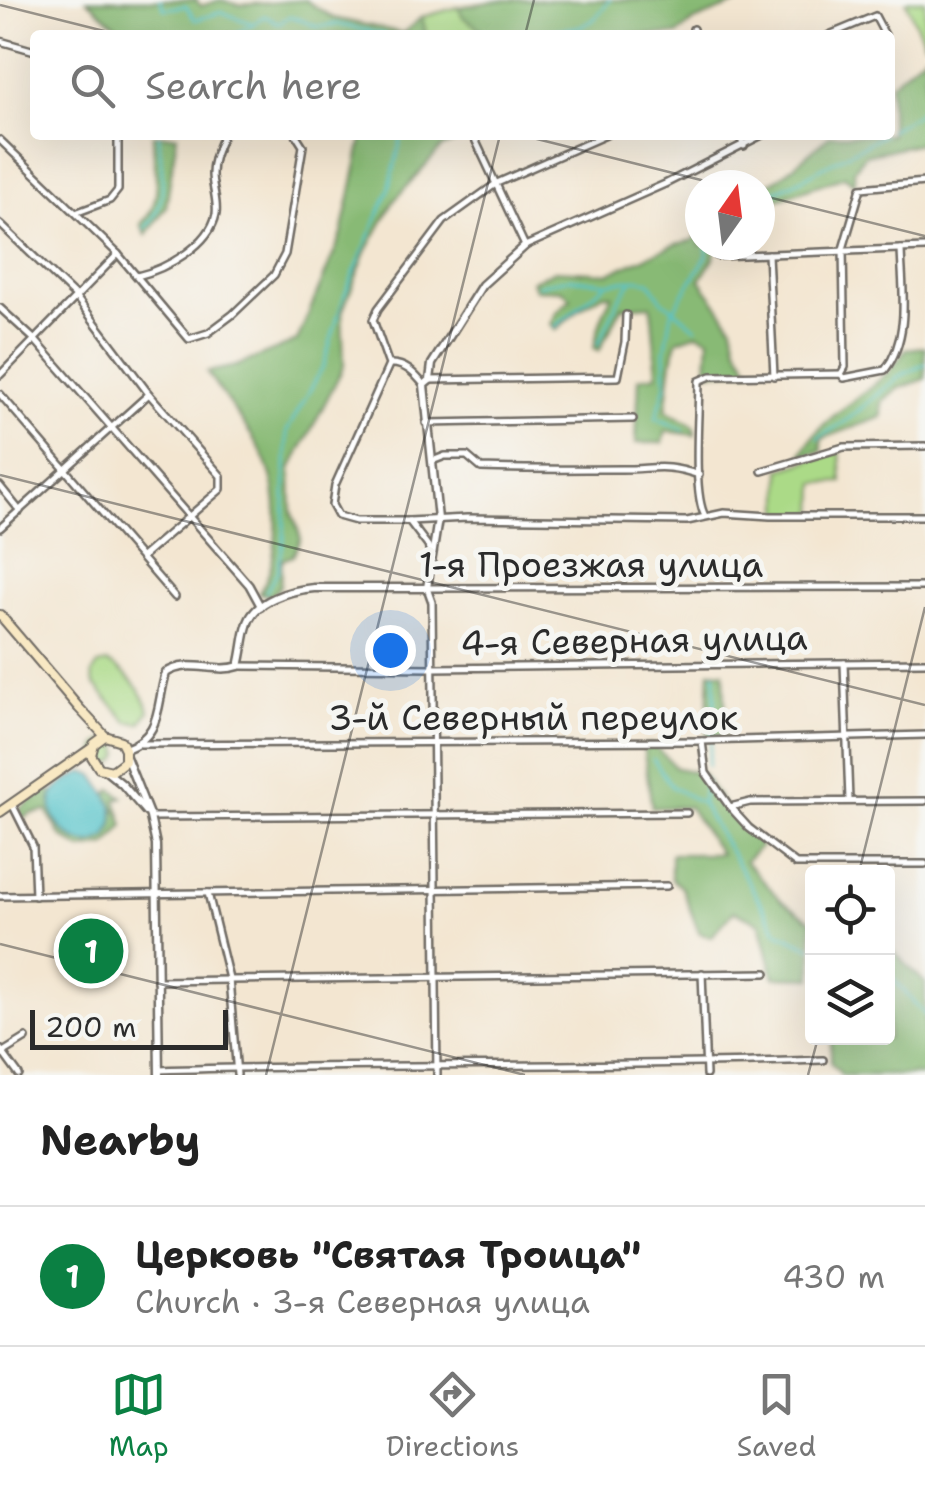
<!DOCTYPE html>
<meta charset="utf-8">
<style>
:root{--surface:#fff;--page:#f6f6f6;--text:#222;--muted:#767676;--line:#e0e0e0;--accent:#0b8043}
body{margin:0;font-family:"Shantell Sans",sans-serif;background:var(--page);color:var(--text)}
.controls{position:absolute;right:30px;bottom:30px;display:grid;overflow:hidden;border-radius:10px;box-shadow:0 10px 40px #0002}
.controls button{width:90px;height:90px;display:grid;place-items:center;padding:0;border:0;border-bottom:2px solid var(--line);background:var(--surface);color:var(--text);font:50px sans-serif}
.compass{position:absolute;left:685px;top:170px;width:90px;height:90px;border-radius:50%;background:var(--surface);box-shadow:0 10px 40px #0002;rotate:14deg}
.scale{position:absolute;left:30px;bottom:25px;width:198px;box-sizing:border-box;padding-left:10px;border:5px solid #2b2b2b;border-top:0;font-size:28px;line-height:35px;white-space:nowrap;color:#2b2b2b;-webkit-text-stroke:8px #f6f6f2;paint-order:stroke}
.you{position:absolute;left:390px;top:650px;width:35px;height:35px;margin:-25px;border:8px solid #fff;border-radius:50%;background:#1a73e8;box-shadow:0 0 0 15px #1a73e833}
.badge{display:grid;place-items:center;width:65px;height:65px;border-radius:50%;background:var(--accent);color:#fff;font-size:32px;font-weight:700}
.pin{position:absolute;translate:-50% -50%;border:5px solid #fff;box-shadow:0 2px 10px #0006}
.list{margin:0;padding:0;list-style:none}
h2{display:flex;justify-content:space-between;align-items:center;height:130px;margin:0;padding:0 40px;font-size:42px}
h2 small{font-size:32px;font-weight:400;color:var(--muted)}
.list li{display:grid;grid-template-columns:65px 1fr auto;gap:30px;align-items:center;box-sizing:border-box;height:140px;padding:0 40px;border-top:2px solid var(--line)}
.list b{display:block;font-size:38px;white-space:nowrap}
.list p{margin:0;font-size:32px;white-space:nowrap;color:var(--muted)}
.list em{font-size:32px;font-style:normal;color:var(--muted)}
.icon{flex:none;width:55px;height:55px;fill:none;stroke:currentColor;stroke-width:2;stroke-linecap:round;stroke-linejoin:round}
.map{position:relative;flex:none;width:925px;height:1075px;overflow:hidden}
.search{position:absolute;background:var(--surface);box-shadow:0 10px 40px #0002;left:30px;right:30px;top:30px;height:110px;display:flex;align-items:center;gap:25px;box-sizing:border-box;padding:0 35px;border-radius:10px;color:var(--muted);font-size:38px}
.sheet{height:270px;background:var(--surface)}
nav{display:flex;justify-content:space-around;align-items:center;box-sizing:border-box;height:140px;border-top:2px solid var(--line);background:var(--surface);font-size:28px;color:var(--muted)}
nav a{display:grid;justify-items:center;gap:5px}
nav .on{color:var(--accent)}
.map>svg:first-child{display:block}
.green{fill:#abda87;stroke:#6b8259;stroke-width:2.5}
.forest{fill:#88ba74;stroke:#5a7250;stroke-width:2.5}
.water{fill:#56c4ca;stroke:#40787a;stroke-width:2.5}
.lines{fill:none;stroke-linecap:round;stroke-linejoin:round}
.stream{stroke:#56c4ca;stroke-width:2.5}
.minor-casing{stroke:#716c65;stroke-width:10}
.tertiary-casing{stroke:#716c65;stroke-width:11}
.secondary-casing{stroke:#716c65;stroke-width:12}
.minor{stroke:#fff;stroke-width:5}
.tertiary{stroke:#fff;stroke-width:6}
.secondary{stroke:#f8e8c3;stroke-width:8}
.ticks{fill:none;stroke:#2b2b2b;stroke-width:2.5;stroke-opacity:0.45}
.labels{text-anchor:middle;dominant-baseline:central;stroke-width:10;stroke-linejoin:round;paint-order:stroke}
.street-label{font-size:35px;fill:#2b2b2b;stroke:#f6f6f2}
</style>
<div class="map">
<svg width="925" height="1075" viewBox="0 0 925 1075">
<rect width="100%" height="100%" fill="#f6f6f2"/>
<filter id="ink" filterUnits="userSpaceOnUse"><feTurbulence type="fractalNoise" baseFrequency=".01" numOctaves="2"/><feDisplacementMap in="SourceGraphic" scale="20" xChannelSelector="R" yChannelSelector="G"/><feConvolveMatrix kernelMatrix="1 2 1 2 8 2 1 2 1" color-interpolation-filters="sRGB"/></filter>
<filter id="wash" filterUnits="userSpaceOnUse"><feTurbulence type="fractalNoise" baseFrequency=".0048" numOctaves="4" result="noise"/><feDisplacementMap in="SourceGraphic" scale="40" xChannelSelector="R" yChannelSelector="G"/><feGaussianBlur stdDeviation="2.25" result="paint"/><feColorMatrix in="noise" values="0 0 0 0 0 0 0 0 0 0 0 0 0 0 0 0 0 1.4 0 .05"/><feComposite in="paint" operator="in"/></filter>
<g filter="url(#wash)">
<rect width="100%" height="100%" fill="#f3e6d1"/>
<!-- green -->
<g class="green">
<polygon points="912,0 925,0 925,44 906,2"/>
<polygon points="458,7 463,17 483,30 483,35 426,35 422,17"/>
<polygon points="840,451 842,482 816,483 815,514 781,513 781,469"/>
<path d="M107,663C124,668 146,694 149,711L141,723L128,722L94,684L92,674L98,665Z"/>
<circle cx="108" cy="752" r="12"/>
</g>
<!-- forest -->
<g class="forest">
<polygon points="87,0 196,0 201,6 220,0 240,5 305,0 333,18 403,33 422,17 426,35 127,35"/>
<polygon points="502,0 747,0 694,21 677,35 483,35 482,30 463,17 458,7"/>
<polygon points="925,54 925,142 865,155 854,170 855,185 845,176 760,205 760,188 782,176 830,135 890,135 890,84"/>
<path d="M153,135H177L166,207L146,235L141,224C167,199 152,169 153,135Z"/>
<path d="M363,135H473L441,148L394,201L366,252L342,312L344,366L291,469L292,511L301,539L293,556L282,560L280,587L271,596L259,593C280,563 281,498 267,464C257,438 223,397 207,372L236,366L297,341L342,234Z"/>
<path d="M700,230V245H715L714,258L700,280L733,326L737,346L751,370L707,372L709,338L698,333L678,340C669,361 670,387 666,410L694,426L695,435L666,431L663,443H636L639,378L657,375L651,305L622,307L599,351L594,348C597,329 603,311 612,295L604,294L578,310L556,330L551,324L557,312L571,298L562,290L535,289L532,281L555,270L609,273L676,244L694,240Z"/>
<path d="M925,347V379L897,389L882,402V417L821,439L822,451L801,456C822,409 881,393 906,349Z"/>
<polygon points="710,671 724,672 726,735 707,735"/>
<polygon points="653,744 676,768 702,773 728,812 761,846 745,861 782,901 812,921 812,978 774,977 760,923 734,911 711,937 699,933 682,888 671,879 671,854 720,854 689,807 652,808 643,745"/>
<polygon points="112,789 123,797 116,800 124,825 107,845 81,849 61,836 47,811 30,814 24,819 19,810 45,790 53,793 51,802 116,811 106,795"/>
<polygon points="888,946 925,983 925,1075 842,1075 831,1063 831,1038 888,1038"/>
</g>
<!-- water -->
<path class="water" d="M83,772L94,775C109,799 122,809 107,837C102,839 97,842 92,843C68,845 41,812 55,791C61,782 74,778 83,772Z"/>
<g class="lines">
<!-- stream -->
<g class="stream">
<polyline points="160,0 164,9 186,6 195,20 222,12 253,24 264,16 279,23 290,16 318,27 337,24 386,35"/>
<polyline points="234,35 253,24"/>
<path d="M535,35C553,27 577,32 593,20C599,15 605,6 610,0"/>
<polyline points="890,130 917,114 925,105"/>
<polyline points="760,197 792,184 883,135"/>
<path d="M145,228C172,201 160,170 159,135"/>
<polyline points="538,285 569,278 607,283 630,280"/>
<polyline points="555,327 607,283"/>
<polyline points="598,345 619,299 633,279 649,281 661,299 697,328"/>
<polyline points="684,430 656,418 666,385 665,352 672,312 707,256 707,245"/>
<polyline points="818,438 846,421 900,376 925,364"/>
<polyline points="266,592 278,570 284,538 287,431 323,367 344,296 389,190 402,135"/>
<polyline points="653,759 672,787 701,803 778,932 812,948"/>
<polyline points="708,766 715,714 715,673"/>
<polyline points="702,801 706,779"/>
<polyline points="888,973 925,1015"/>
</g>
</g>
</g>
<g filter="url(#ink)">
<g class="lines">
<defs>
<g id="minor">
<polyline points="693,29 694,35"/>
<polyline points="829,35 875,16 885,35"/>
<polyline points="0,41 35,51"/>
<polyline points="473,135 525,246 665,184 762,135"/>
<polyline points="606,135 497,183 444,221 378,309 373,320 389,365 335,485 332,505 338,516 356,521 409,521 467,518 687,521 724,513 770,516 925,516"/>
<polyline points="739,135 744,146"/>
<polyline points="0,140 118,254 189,339 208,333 232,315 274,275 285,254 303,146 296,135"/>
<polyline points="78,212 110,200 118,190 118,135"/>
<polyline points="0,224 75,296 149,394 221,476 221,489 143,556"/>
<polyline points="768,254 774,376"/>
<polyline points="717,256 925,248"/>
<path d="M137,276C166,269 210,245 216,214C218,201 212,187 212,174C212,159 218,148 223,135"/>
<polyline points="0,308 35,340 249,585 261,607"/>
<path d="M390,364C405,363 415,374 424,385"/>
<polyline points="841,374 845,367 843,249 861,188 925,182"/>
<polyline points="0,375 118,254"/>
<polyline points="430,380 618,377 625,342 626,315"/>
<polyline points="0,394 175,597"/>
<polyline points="426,423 633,419"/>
<path d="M432,461L445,456H467L481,468C528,470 575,469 622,469C655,469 665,463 699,475"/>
<polyline points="762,471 844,447 925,446"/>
<polyline points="0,486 20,511"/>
<path d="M705,516C692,493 699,411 699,381L711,376L841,374L844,378L885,370C911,336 902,289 901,249"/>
<polyline points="409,521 428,546 431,556"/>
<polyline points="0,528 149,394"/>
<polyline points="844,663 849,800"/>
<polyline points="239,666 432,668 925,662"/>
<polyline points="702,741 706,773 730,807 749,828 796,864 925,864"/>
<polyline points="140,744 702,741 925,735"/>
<polyline points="12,804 33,846 35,896"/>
<polyline points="730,807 750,802 925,801"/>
<polyline points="150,817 687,813"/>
<polyline points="208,893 229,979 237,1075"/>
<polyline points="0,896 667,886"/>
<polyline points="702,973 706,1075"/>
<polyline points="157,981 766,973"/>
<polyline points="0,1049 19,1075"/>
<polyline points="0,1054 26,1038"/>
<path d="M159,1070C381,1063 602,1068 823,1060"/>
<polyline points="437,1075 432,602 427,588 925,587"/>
</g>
<g id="tertiary">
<path d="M125,749C163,736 156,705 166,673C188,658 215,674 239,666C243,652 243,639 247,626C253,600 291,590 314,588H427L438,519L424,385L430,380L432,364L482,285L525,246"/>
<polyline points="126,757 150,817 156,845 159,1075"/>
<polyline points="106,771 122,784 146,812"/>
</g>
<g id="secondary">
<polyline points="0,615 79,708 105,736 121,741 125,749 125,761 112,771 99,768 91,755 94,744 105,736"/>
<polyline points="0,812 92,748"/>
</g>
</defs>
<!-- minor casing -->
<use href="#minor" class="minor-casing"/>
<!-- tertiary casing -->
<use href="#tertiary" class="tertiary-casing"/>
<!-- secondary casing -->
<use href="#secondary" class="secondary-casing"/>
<!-- minor -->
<use href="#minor" class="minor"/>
<!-- tertiary -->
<use href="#tertiary" class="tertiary"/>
<!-- secondary -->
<use href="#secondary" class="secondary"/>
</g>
</g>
<!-- ticks -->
<path class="ticks" d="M0,5L120,35M525,35L534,0M521,135L721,185M760,195L925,236M0,475L925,705M859,872L925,607M0,944L525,1075M266,1075L500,135M808,1075L818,1038"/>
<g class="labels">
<!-- street labels -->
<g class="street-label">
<text x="591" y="564">1-я Проезжая улица</text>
<text transform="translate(634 640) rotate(-1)">4-я Северная улица</text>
<text x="533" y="717">3-й Северный переулок</text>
</g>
</g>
</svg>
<div class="controls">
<button><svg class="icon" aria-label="locate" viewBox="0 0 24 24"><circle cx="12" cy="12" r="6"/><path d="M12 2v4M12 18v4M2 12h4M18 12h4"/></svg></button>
<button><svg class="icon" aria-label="layers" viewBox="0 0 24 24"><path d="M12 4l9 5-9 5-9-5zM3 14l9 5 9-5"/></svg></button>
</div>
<svg class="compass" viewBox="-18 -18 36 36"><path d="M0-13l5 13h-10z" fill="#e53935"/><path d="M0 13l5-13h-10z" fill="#767676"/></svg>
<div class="scale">200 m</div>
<div class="you"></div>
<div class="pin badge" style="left:91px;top:951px">1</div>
<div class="search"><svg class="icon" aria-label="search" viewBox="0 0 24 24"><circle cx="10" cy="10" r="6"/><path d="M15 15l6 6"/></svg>Search here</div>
</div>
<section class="sheet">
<h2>Nearby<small></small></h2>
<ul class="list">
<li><span class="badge">1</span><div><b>Церковь &quot;Святая Троица&quot;</b><p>Church · 3-я Северная улица</p></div><em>430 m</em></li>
</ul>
</section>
<nav>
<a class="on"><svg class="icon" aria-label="map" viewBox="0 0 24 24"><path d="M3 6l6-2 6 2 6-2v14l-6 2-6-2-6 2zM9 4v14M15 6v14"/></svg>Map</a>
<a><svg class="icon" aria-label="directions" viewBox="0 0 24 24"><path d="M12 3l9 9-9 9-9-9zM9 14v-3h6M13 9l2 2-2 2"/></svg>Directions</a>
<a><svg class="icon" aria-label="saved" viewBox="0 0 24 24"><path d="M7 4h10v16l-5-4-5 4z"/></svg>Saved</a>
</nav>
